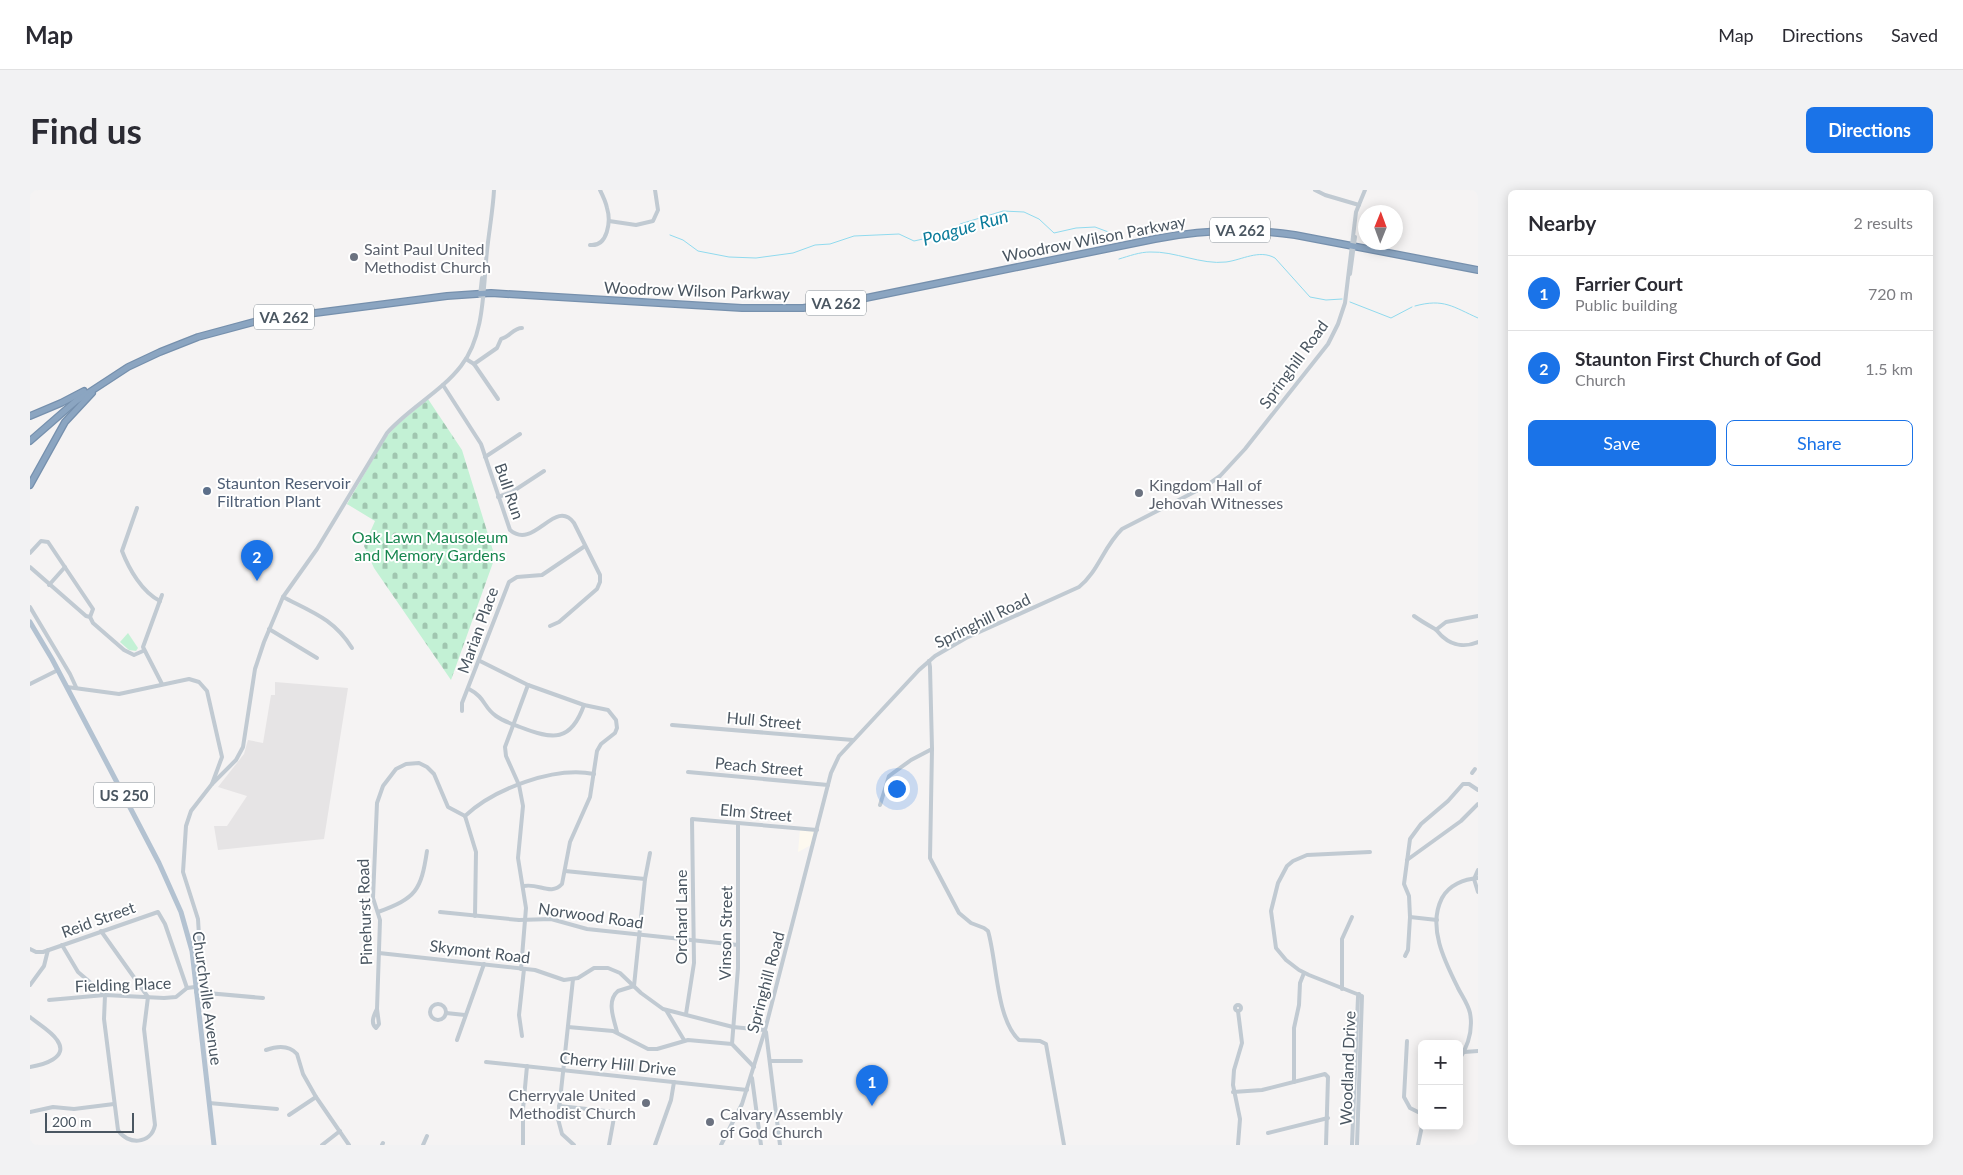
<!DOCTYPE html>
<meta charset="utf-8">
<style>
:root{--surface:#fff;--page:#f2f2f3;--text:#2b2b33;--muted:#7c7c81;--line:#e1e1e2;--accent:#1a73e8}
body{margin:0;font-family:Lato,sans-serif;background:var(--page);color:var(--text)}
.controls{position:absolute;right:15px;bottom:15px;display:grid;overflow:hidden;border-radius:8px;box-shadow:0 2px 12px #0003}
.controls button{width:45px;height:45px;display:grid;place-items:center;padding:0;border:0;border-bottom:1px solid var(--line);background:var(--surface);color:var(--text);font:25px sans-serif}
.compass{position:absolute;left:1328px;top:15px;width:45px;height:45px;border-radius:50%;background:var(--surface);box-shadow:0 2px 12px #0003;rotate:1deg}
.scale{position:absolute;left:15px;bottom:12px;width:89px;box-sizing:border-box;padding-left:5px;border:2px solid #4a5661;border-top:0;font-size:14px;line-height:18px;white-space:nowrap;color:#4a5661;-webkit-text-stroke:4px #fff;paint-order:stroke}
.you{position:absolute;left:866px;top:598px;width:18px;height:18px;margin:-12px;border:4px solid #fff;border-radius:50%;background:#1a73e8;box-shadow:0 0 0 8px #1a73e833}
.badge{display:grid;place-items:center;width:32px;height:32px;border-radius:50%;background:var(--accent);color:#fff;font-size:16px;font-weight:700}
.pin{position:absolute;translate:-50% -41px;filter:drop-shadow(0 1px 2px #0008)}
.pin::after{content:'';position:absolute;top:26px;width:18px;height:15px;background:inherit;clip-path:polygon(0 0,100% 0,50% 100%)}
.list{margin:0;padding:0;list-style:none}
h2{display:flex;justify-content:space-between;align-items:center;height:65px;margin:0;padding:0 20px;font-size:21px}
h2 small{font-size:16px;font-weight:400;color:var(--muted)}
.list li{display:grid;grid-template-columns:32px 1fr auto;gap:15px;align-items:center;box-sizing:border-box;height:75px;padding:0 20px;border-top:1px solid var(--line)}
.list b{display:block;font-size:19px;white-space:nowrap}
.list p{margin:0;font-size:16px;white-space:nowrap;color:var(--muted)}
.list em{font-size:16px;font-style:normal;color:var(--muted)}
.actions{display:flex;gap:10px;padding:15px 20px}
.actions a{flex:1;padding:11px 0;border:1px solid var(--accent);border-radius:8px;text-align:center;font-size:18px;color:var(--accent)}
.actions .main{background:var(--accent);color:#fff}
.map{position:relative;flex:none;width:1448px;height:955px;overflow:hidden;border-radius:8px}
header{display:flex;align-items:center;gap:30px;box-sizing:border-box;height:70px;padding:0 25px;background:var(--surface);border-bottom:1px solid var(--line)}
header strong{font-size:24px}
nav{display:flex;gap:28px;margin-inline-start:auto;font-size:18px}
.intro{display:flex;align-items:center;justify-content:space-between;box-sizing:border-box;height:120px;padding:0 30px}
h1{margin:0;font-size:35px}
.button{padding:12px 22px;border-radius:8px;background:var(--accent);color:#fff;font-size:18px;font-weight:700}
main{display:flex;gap:30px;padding:0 30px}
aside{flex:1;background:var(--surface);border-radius:8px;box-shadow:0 2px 12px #0003}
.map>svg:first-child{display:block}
.commercial{fill:#fdf9ef}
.education{fill:#e6e4e5}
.green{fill:#c3f1d5}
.cemetery{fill:url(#cemetery-stones)}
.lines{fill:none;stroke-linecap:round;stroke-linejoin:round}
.stream{stroke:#90daee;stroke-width:1}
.highway-casing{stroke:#7690ad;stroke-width:8}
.minor{stroke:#c1cad2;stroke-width:4}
.major{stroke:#b3c2d1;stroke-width:5}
.highway{stroke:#8ba5c1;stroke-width:5.5}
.worship-dot{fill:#6b7280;stroke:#fff;stroke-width:2}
.service-dot{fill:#5c6f8a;stroke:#fff;stroke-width:2}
.labels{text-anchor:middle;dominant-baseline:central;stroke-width:4;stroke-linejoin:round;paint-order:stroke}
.shield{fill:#fff;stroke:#808990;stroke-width:1}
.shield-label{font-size:15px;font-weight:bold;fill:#4a5661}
.street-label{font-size:16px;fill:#4a5661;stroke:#fff}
.worship-label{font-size:16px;fill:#5b616d;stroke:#fff;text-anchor:start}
.service-label{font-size:16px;fill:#4e5e75;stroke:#fff;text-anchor:start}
.park-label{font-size:16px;fill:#17864f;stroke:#fff}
.water-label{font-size:18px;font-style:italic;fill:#0c7c9b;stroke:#fff}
</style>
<header>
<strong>Map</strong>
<nav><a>Map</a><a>Directions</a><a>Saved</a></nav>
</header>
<div class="intro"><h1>Find us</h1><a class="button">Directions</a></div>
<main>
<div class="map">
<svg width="1448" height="955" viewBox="0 0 1448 955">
<defs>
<pattern id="cemetery-stones" width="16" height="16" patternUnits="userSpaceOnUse" patternTransform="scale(1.25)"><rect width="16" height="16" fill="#c3f1d5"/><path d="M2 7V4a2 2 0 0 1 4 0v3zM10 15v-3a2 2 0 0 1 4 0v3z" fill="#a0c6b0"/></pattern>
</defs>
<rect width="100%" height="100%" fill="#f5f3f3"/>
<!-- commercial -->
<polygon class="commercial" points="770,640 784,641 781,655 768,662"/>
<!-- education -->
<polygon class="education" points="245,492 318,498 294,649 188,660 184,636 197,636 217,606 188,597 214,564 218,550 233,553 241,505 245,505"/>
<!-- green -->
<polygon class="green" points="98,443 108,458 106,461 99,460 90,452"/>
<!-- cemetery -->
<polygon class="cemetery" points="398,209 432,260 465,367 421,490 344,378 334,356 345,331 317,314 356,247 367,235"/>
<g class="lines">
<!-- stream -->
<g class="stream">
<polyline points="640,45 653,50 668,61 699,67 726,68 763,63 785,55 800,54 824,46 869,44 884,51 920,43 930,34 973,21 994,22 1009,29 1024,43 1046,38 1065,37 1081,43"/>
<path d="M1089,69C1099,66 1110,62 1120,62C1145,61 1171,75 1196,72C1212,70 1229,59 1245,68L1280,107L1296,110L1312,109"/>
<polyline points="1320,112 1361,128 1382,117"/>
<path d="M1385,116C1414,108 1423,117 1448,128"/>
</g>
<defs>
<g id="highway">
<polyline points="0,226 31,213 54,201"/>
<path d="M0,251L46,211L98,177L130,162L168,147L231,130L417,106L461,103L712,118H773L826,110L1125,49C1172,40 1218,38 1265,45L1448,80"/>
<polyline points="0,295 35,232 62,203"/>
</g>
</defs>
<!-- highway casing -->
<use href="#highway" class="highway-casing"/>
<!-- minor -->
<g class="minor">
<polyline points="1285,0 1295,5 1329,15"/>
<polyline points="579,31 606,35 623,31 628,20 625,0"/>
<path d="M560,55C578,57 581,31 577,18C576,12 573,6 570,0"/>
<polyline points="1320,84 1325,47"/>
<polyline points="450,106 452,88"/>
<polyline points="436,169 444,174 468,209"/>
<path d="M444,174L467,158L471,149C480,147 483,138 492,138"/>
<path d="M413,195L451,254L480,340C504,361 525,307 544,333L570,385V392L567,399L529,432L520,436"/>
<polyline points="455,267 490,244"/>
<polyline points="468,307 482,302 514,281"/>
<path d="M107,318L92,361C99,379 112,402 130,411"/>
<polyline points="0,363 11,351 18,352 63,419 60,427"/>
<polyline points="0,377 56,426 60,427 63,433 94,460 104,465 113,461"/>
<polyline points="19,395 35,377"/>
<polyline points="132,405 113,457 132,494"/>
<path d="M253,407C282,422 304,429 322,458"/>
<polyline points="0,417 40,484 46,497"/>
<path d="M1384,426C1391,431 1398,435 1405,439C1408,441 1410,445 1413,447C1423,456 1436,457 1448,452"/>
<polyline points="239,439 287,468"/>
<polyline points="1407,439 1416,432 1448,426"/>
<path d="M450,471L498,495L554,515L578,520L586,530L587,538L585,543L571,554L567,561L560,607L540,652L532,694C521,706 509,693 494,696"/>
<path d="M899,471L900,477L902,559L900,668L929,723L941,733L954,738L958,741C967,771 966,829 989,850L1010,851L1016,854L1034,955"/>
<polyline points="0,494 28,480"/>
<polyline points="37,497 89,504 159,489 169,492 177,501 192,567 182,594 161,621 156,636 153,682 168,729 170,762 165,784"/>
<path d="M439,499C456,508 453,517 466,526C473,531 482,534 490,537C523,550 541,552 554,515"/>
<polyline points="432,521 432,513 479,392 487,387 512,385 555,356"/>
<polyline points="642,535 823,550"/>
<polyline points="658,582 798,595"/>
<polyline points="1442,583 1445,579"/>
<path d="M182,594L206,570L213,557L225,479L234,452L253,407L287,359L357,243C379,218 411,202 431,176C455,146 453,98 457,61C459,41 463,20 464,0"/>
<polyline points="850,615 859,586 881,570 902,559"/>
<path d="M435,626C464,599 524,576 564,584"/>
<polyline points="435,626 446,662 445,726"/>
<polyline points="1377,670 1431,631 1448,614"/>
<polyline points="1448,680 1444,689 1448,702"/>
<polyline points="535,681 615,689"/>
<path d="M348,722C386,708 391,701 397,661"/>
<polyline points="410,722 489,730 521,729 557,739 708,755"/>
<polyline points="1380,727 1379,706 1374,694 1380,649 1391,634 1418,611 1433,594 1439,594 1448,600"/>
<path d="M32,755L48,782L75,805L74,829L88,940C97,955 121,955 125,935L114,839L118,807L71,741"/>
<polyline points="0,759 6,762 13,762 128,722 135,734 157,798"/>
<polyline points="349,763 505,780 534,790 548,788 564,778 578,778 590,783 611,803 633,819 703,837 735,840"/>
<polyline points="1375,766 1378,760 1380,727 1407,730"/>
<polyline points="491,779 496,718 488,668 493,616 489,595 476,566 475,557 498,495"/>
<polyline points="543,789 528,929 532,944 544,955"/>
<polyline points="0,795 14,776 18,760"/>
<polyline points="1312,799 1312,749 1322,727"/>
<polyline points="166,802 233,808"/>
<polyline points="19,810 75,805 134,808 146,807 157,798 165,797"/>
<circle cx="408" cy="822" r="8"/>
<circle cx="1208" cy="818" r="3"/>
<path d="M347,819C344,825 340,833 346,838L349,834L347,819L350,730L343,708L347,613L353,596L366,579L376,574L389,573L397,577L404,584L418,617L435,626"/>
<polyline points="636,820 654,850"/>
<polyline points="416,823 435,825"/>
<polyline points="656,824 664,773 662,629 787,640"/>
<path d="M0,827C8,834 21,841 27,850C40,868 12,875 0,877"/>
<polyline points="538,837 583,841 618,859 627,859 658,850 702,854 724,877"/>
<path d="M587,842C584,829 576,811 588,801L604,796L615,689L620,663"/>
<polyline points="736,842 750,955"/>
<polyline points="492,846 489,825 494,779"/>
<polyline points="427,850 454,774"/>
<polyline points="1377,851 1374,907 1380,918 1392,924"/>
<polyline points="702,854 708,778 708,633"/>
<path d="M236,860C247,856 259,855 267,864L273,884L286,907L319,955"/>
<polyline points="1434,862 1448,861"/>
<path d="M1429,870C1438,856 1443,839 1440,823C1438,814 1432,806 1428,798C1415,772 1397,737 1412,708C1419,695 1434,689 1448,688"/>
<polyline points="740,871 771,871"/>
<polyline points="456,872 717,900"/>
<polyline points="722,888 731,955"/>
<polyline points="1264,892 1264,838 1269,815 1270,793 1274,783"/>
<polyline points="1203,902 1232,900 1295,884 1298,887 1296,955"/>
<polyline points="179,913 247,919"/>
<polyline points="529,916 585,922 579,955"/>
<polyline points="0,922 23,917 44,919 84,914"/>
<polyline points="259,925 286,907"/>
<polyline points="1408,936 1412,937"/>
<polyline points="1238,943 1298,928"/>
<polyline points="292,955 310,941"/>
<polyline points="352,955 353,953"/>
<polyline points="393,955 397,946"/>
<polyline points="493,955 493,919 497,876"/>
<polyline points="625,955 641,910 644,892"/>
<path d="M691,955L712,914L735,840L801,583L809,566L889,480L905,466L936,448L1049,397C1068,382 1074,356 1092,339L1176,296L1190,286L1215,259L1298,154L1308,134L1315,113L1326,22L1335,0"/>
<polyline points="1208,955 1210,929 1203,895 1204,880 1212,853 1208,821"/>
<polyline points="1322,955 1328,807 1329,804"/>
<polyline points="1327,955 1332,806 1279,785 1269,780 1256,770 1246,758 1241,721 1248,693 1257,676 1263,671 1277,665 1340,662"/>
<polyline points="1388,955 1392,936"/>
</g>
<!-- major -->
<polyline class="major" points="0,432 22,469 81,581 129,673 151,722 162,761 184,955"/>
<!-- highway -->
<use href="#highway" class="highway"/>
</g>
<!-- markers -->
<g class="worship-dot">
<circle cx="324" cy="67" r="5"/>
<circle cx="1109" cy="303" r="5"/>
<circle cx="616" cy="913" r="5"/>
<circle cx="680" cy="932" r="5"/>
</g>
<circle class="service-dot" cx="177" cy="301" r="5"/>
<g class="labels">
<!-- shield labels -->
<g class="shield">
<rect x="1180" y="27.5" width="60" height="25" rx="4"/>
<rect x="776" y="100.5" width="60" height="25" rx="4"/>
<rect x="224" y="114.5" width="60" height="25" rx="4"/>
<rect x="64" y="592.5" width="60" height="25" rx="4"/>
</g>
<g class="shield-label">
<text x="1210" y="40">VA 262</text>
<text x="806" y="113">VA 262</text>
<text x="254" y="127">VA 262</text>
<text x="94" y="605">US 250</text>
</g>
<!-- street labels -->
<g class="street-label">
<text transform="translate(1064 48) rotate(-11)">Woodrow Wilson Parkway</text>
<text transform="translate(667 100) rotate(2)">Woodrow Wilson Parkway</text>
<text transform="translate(1263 174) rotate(-54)">Springhill Road</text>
<text transform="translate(480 301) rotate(71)">Bull Run</text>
<text transform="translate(952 430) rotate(-26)">Springhill Road</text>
<text transform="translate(447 440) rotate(-70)">Marian Place</text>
<text transform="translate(734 530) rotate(5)">Hull Street</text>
<text transform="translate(729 576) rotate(5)">Peach Street</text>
<text transform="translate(726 622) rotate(5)">Elm Street</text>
<text transform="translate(334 722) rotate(-92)">Pinehurst Road</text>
<text transform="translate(561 725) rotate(8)">Norwood Road</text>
<text transform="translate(650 727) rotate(-90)">Orchard Lane</text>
<text transform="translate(68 729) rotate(-20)">Reid Street</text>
<text transform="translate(695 743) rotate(-89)">Vinson Street</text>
<text transform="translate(450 761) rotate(7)">Skymont Road</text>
<text transform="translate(735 792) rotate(-75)">Springhill Road</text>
<text transform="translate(93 794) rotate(-2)">Fielding Place</text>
<text transform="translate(178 808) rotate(82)">Churchville Avenue</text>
<text transform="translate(588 873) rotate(6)">Cherry Hill Drive</text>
<text transform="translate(1317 878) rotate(-88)">Woodland Drive</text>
</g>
<!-- worship labels -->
<g class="worship-label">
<text x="334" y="58">Saint Paul United<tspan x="334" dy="18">Methodist Church</tspan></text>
<text x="1119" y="294">Kingdom Hall of<tspan x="1119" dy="18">Jehovah Witnesses</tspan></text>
<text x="606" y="904" text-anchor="end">Cherryvale United<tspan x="606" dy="18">Methodist Church</tspan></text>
<text x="690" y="923">Calvary Assembly<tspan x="690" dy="18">of God Church</tspan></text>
</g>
<!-- service labels -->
<g class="service-label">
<text x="187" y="292">Staunton Reservoir<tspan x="187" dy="18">Filtration Plant</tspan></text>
</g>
<!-- park labels -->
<g class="park-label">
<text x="400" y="346">Oak Lawn Mausoleum<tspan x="400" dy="18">and Memory Gardens</tspan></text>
</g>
<!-- water labels -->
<g class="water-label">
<text transform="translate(935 37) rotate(-16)">Poague Run</text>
</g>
</g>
</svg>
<div class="controls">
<button>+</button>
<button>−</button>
</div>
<svg class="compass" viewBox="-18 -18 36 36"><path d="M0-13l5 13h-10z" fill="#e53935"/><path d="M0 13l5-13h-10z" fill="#7c7c81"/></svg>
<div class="scale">200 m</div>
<div class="you"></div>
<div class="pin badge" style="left:842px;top:916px">1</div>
<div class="pin badge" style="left:227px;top:391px">2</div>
</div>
<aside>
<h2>Nearby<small>2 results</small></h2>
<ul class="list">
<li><span class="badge">1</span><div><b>Farrier Court</b><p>Public building</p></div><em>720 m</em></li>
<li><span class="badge">2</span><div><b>Staunton First Church of God</b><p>Church</p></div><em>1.5 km</em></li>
</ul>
<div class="actions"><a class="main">Save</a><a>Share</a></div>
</aside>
</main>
